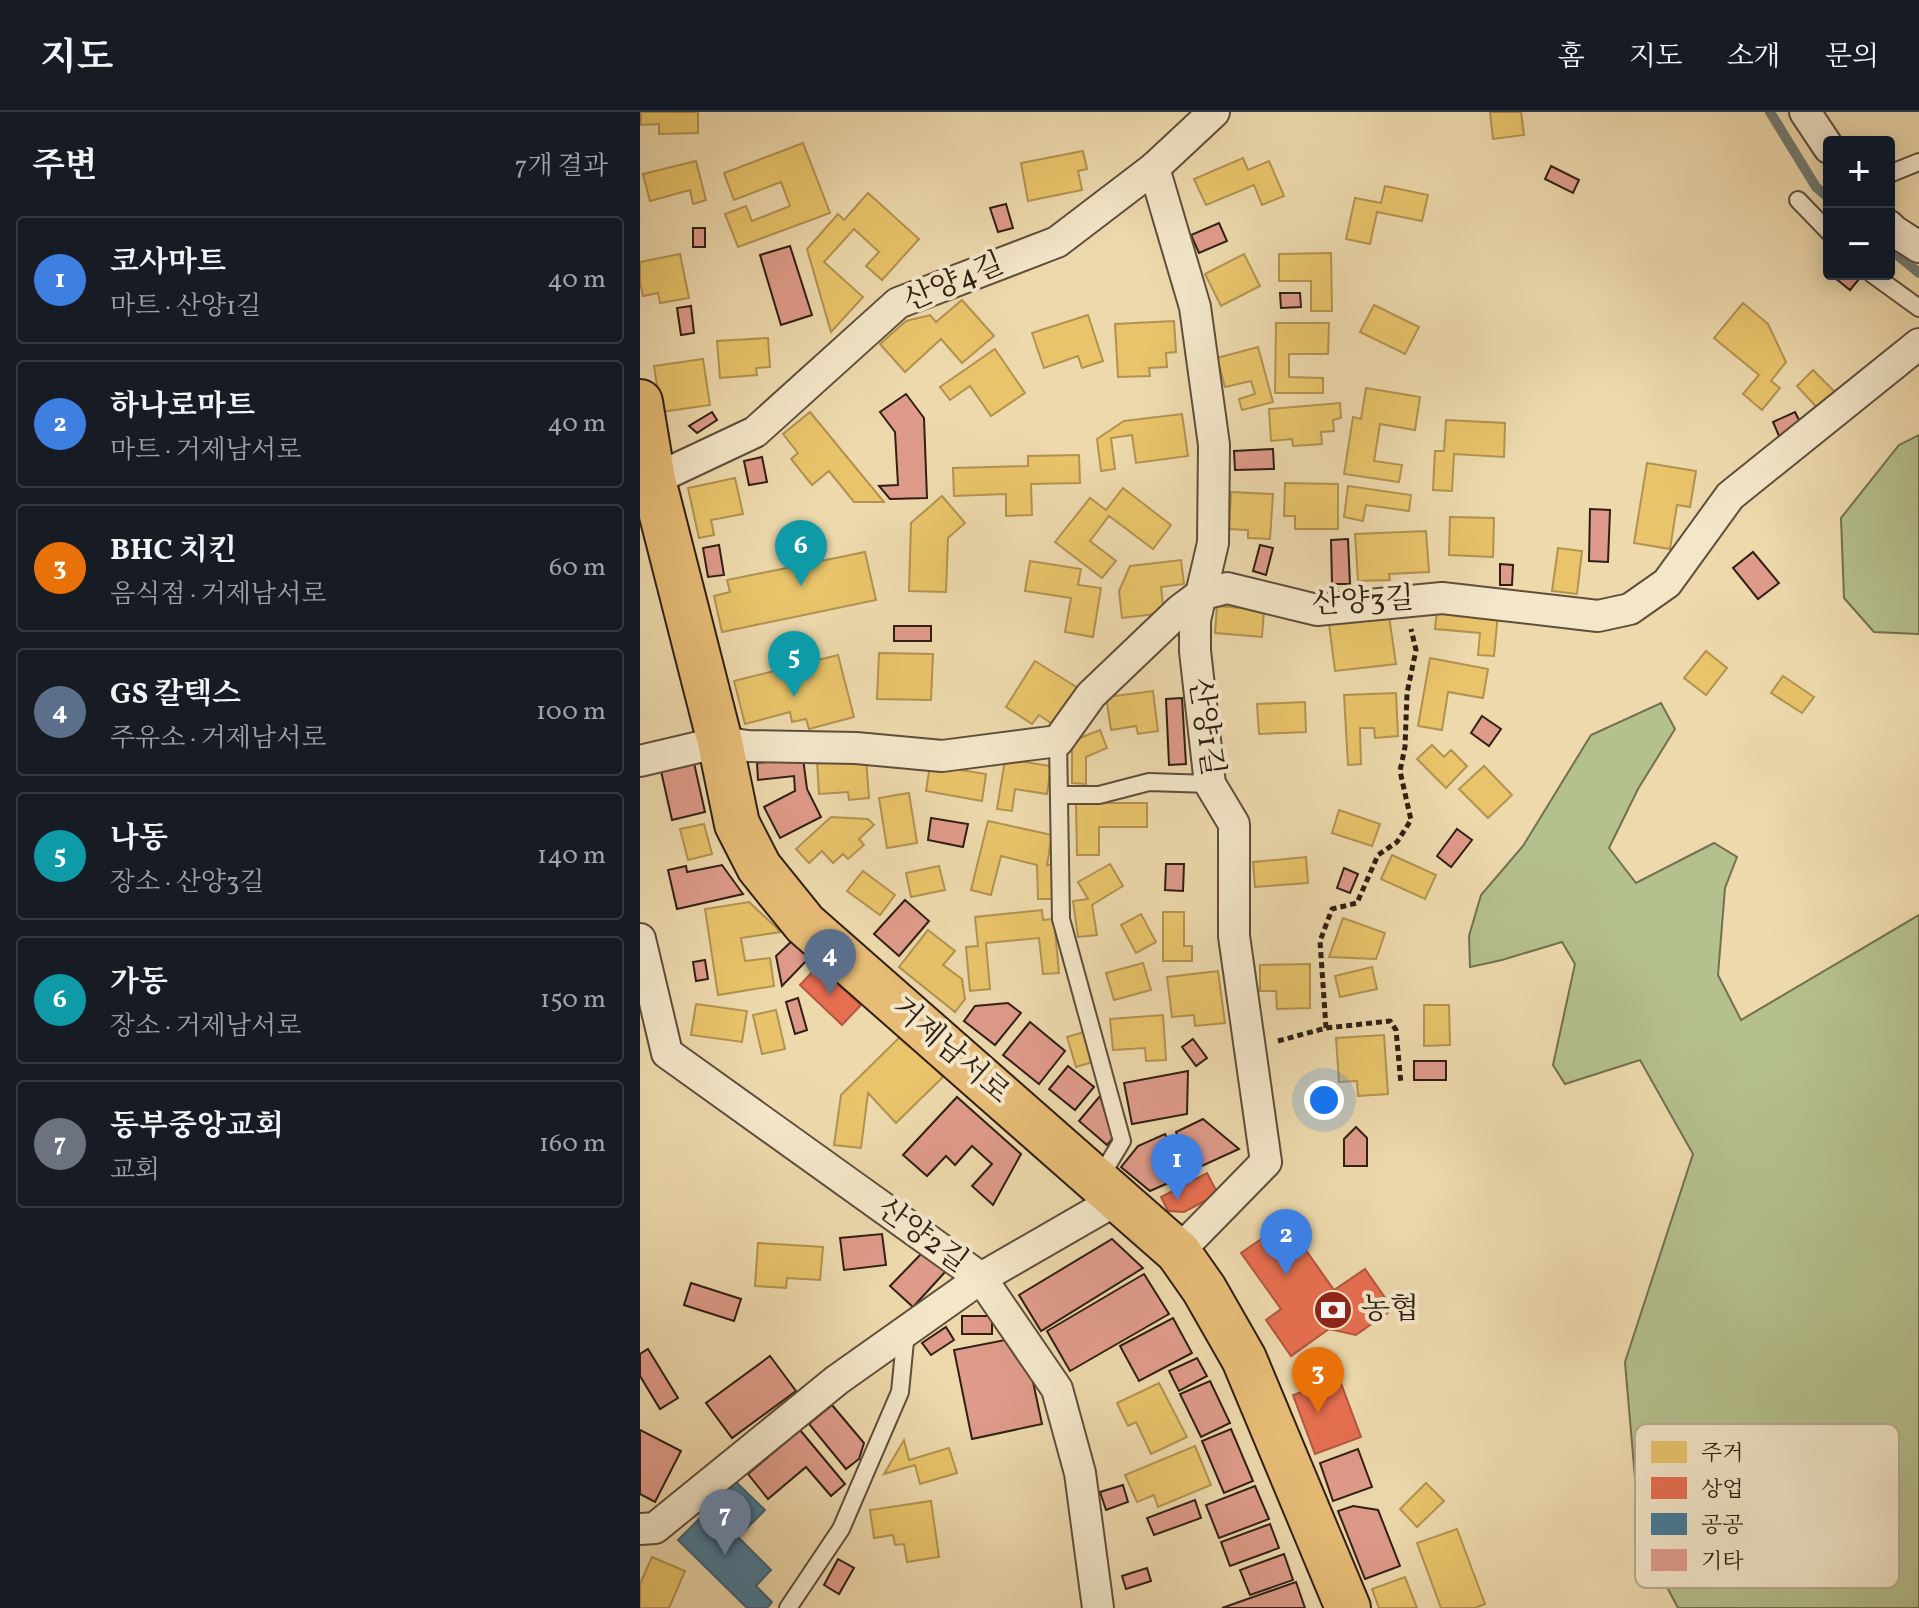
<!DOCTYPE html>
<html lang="ko">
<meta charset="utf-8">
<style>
:root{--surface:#171b24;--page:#242831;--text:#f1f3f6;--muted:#9ea1a6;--line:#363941;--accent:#8c9099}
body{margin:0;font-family:Vollkorn,"Noto Serif KR",serif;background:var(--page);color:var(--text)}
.controls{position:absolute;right:24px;top:24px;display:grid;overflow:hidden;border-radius:8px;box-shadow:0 4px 20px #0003}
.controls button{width:72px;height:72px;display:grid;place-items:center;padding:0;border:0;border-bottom:2px solid var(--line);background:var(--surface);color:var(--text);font:40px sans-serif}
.you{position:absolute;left:684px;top:988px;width:28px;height:28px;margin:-20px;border:6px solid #fff;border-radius:50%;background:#1a73e8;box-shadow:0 0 0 12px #1a73e833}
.badge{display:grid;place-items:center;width:52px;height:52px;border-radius:50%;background:var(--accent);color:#fff;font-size:26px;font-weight:700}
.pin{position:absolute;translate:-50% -66px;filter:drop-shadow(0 2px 4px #0008)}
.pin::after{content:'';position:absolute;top:42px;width:28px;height:24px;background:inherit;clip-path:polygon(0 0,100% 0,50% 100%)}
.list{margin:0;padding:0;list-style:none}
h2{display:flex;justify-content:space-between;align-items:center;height:104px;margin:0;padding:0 32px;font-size:34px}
h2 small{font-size:26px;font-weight:400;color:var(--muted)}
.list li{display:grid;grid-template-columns:52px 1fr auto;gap:24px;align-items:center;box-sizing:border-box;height:128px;margin:0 16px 16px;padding:0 16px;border:2px solid var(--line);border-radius:8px}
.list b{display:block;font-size:30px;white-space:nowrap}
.list p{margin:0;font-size:26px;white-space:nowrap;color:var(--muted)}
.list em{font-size:26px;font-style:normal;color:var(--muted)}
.map{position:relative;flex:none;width:1279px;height:1496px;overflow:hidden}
header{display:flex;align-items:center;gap:48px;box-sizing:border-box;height:112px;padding:0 40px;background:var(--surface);border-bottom:2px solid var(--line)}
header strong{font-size:38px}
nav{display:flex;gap:44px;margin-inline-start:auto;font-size:28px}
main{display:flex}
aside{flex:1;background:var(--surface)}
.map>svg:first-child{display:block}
.green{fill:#b4c08d;stroke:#727051;stroke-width:2}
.homes{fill:#e9c46a;stroke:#b29250;stroke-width:2}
.shops{fill:#e76f51;stroke:#b0573f;stroke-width:2}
.public{fill:#457b9d;stroke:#3f5f74;stroke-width:2}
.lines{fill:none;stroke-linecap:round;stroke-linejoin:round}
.stream{stroke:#717b74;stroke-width:10}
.building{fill:#df9b8a;stroke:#301f15;stroke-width:2}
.lane-casing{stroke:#5f4e3b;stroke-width:20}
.street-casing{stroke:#5f4e3b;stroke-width:34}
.primary-casing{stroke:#301f15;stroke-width:48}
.path{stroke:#301f15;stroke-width:5;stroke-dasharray:6 4;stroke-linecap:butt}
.lane{stroke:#f3e6c9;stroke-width:16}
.street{stroke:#f3e6c9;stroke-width:30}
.primary{stroke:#e6bc76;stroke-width:44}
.labels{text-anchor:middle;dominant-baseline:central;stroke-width:8;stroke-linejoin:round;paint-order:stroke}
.street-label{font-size:30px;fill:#301f15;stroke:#f3e6c9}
.poi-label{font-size:30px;fill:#301f15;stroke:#f3e6c9;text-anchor:start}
.key{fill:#f3e6c9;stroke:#b8aa93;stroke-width:2}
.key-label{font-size:22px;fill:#301f15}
</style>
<header>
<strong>지도</strong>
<nav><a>홈</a><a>지도</a><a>소개</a><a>문의</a></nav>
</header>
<main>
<aside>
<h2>주변<small>7개 결과</small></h2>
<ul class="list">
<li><span class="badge" style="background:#3f7fe0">1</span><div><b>코사마트</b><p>마트 · 산양1길</p></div><em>40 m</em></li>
<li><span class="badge" style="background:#3f7fe0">2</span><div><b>하나로마트</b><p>마트 · 거제남서로</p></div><em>40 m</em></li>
<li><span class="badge" style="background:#e8710a">3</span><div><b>BHC 치킨</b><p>음식점 · 거제남서로</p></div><em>60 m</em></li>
<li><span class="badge" style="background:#5c6f8a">4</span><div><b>GS 칼텍스</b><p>주유소 · 거제남서로</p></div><em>100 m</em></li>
<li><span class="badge" style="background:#0f9aa8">5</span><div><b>나동</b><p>장소 · 산양3길</p></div><em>140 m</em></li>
<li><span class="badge" style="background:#0f9aa8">6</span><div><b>가동</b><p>장소 · 거제남서로</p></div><em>150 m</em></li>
<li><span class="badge" style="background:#6b7280">7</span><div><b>동부중앙교회</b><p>교회</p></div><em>160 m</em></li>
</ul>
</aside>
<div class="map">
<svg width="1279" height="1496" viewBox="0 0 1279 1496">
<rect width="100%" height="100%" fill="#edd9ac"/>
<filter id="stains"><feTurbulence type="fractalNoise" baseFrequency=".0025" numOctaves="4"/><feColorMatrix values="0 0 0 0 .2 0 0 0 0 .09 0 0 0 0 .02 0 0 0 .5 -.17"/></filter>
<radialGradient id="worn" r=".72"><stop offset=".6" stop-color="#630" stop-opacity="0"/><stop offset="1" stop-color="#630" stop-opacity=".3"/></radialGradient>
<!-- green -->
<g class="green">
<polygon points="1279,323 1279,522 1234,520 1204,486 1201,406 1259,333"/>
<polygon points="1021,591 1035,617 998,677 969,736 996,771 1074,731 1097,745 1085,776 1078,863 1101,908 1279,803 1279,1496 1038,1496 1000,1424 985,1250 1053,1042 1000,948 925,972 913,953 935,852 922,830 862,848 830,855 829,824 841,783 883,734 951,623"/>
</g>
<!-- homes -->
<g class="homes">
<polygon points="1,0 58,0 58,21 19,22 19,12 1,13"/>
<polygon points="850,0 881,0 884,23 853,27"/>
<polygon points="163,31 190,101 98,135 85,102 106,94 112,109 150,94 141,70 94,88 84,61"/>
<polygon points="443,39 447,57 438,59 442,78 388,89 381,51"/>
<polygon points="603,46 608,58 629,49 644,84 622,93 614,73 566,93 554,67"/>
<polygon points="56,49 66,88 53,92 50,78 10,89 3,62"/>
<polygon points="745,74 788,83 782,109 737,100 730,132 706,127 715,86 741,91"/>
<polygon points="228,81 279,127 242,168 226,154 239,140 214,117 184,150 223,185 191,220 167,137 198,102 204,108"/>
<polygon points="691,141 692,199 671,199 671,169 639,169 639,142"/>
<polygon points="40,142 49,186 20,191 18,181 3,184 0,170 0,150"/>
<polygon points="604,142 620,174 581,194 565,162"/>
<polygon points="322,188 354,224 322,251 301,227 265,260 240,232 266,209 290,203 296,210"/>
<polygon points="1103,191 1128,212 1146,250 1131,269 1140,276 1122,298 1103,282 1119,263 1074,226"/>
<polygon points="734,193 779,215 765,242 720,220"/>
<polygon points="448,203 463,249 442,256 438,244 404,256 392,221"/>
<polygon points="534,209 536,240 526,241 527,255 509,256 510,264 478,265 475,212"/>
<polygon points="636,211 689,211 688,242 649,242 649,265 683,266 683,281 635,281"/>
<polygon points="128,226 130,255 116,256 117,263 80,266 77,229"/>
<polygon points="618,235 633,290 602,298 599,287 615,282 611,269 585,275 577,246"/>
<polygon points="355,237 385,281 351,304 330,274 310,288 300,275"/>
<polygon points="63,247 70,293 21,300 14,254"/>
<polygon points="1173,258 1198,283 1181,300 1157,274"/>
<polygon points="726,276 780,285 775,318 740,312 734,349 762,353 759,370 704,362 713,305 721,307"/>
<polygon points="700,291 701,306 693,308 694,319 681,320 682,332 653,334 652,327 631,329 629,297"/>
<polygon points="170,300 244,390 214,390 189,359 172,373 151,347 158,341 143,322"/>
<polygon points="542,302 548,344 496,351 492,323 471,326 475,357 461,359 457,327 484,309"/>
<polygon points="806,308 865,311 864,345 814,342 812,379 793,378 795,339 804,339"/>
<polygon points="439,343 440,371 391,372 392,403 366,404 366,382 314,384 313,356 388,354 388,344"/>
<polygon points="1007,351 1056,359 1050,395 1037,393 1030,437 994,431"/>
<polygon points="95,366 103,402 71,408 74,423 59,426 48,376"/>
<polygon points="645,371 698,372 698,417 655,417 655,404 644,404"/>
<polygon points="708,374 771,383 769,399 726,393 723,409 704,405"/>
<polygon points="483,376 531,413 513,437 469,404 450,429 476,449 462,466 415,430 450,386 466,398"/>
<polygon points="591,380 633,382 630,427 608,426 608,418 589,417"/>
<polygon points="302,384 325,411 308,426 306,480 269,479 271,411"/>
<polygon points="810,405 854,406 853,445 809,443"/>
<polygon points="786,419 789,460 749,462 750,468 718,469 715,422"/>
<polygon points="918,436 942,439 937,482 912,479"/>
<polygon points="225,440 236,488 82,520 74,484 90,480 87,468"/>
<polygon points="541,448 544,472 521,475 524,501 482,506 479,479 490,454"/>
<polygon points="390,449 441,457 438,473 461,476 453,525 425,520 431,486 385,479"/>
<polygon points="577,494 624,498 622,525 575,521"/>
<polygon points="797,496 858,502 854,544 838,543 840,521 795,517"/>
<polygon points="749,504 756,552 695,559 689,512"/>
<polygon points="1066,539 1087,556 1066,583 1044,566"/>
<polygon points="239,541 293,542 291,588 237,587"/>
<polygon points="198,543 214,605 169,617 166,607 152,610 150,600 105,612 94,569"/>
<polygon points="790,546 848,557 843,586 808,580 802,618 778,614"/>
<polygon points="395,549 438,576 414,613 399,603 392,612 366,595"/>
<polygon points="1143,564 1174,585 1162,601 1131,581"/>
<polygon points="513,579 518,619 498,622 496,614 471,618 466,585"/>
<polygon points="756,581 758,624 735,626 734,616 720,616 721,652 708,653 704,583"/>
<polygon points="665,590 666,620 619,622 617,592"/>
<polygon points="460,618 467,636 446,645 446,672 432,671 432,629"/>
<polygon points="792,633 804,645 811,638 827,654 806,676 777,647"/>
<polygon points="226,646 229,686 209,688 208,680 179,682 177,649"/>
<polygon points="365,647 411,654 407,682 375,677 372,699 357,697"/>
<polygon points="290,653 346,662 342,689 286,679"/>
<polygon points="844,654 872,683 848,706 819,677"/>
<polygon points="269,681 277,731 247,736 239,686"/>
<polygon points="436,691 507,691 507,715 459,715 459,743 437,743"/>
<polygon points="699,698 740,712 732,734 692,721"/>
<polygon points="191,705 228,707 234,713 219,727 224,733 208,747 203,742 193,751 182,739 169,751 156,737"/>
<polygon points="348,709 412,723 407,753 415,752 414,787 398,787 397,753 361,744 351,783 331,778"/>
<polygon points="64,712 72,742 48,748 40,717"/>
<polygon points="752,743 796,763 785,787 741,767"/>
<polygon points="666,745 668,771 615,775 613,750"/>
<polygon points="470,752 483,774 452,793 457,823 438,825 433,789 448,787 438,770"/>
<polygon points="299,754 305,778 271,785 266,761"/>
<polygon points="223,759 255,783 240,803 207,779"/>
<polygon points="109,790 141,820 101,826 105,849 130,846 134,874 78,883 65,797"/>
<polygon points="402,798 403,808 414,807 419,861 403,862 399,826 346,831 350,877 330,879 326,835 338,834 335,805"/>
<polygon points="523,800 544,800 544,834 552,834 552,849 523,849"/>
<polygon points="501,802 516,830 496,841 481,813"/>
<polygon points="703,806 745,821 736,847 689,845"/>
<polygon points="288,818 315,839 303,853 322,867 325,887 315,900 259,855"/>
<polygon points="503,851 511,878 474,888 466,861"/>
<polygon points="670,852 670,896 637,897 636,879 620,879 620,853"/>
<polygon points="732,855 737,877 700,885 695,864"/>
<polygon points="578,859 585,911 555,914 554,903 532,905 527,865"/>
<polygon points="56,892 107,899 102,930 51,923"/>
<polygon points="784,893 809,893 810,933 784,934"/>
<polygon points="136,898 145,937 122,942 113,903"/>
<polygon points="523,903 526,948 506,949 505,936 473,938 470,907"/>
<polygon points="444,920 453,950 436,955 427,925"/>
<polygon points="262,923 303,965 256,1011 228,981 221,1036 194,1033 201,983"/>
<polygon points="744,923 748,982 718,984 717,969 699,970 696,926"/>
<polygon points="118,1131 183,1135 180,1168 147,1166 146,1176 115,1174"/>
<polygon points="519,1271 547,1325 511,1342 496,1310 488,1314 477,1291"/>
<polygon points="264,1328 269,1348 309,1336 317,1361 280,1372 275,1353 244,1362"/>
<polygon points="555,1334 571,1373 518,1395 514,1383 497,1390 485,1363"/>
<polygon points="786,1371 804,1389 777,1415 760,1397"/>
<polygon points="291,1389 299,1445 267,1450 264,1432 255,1433 253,1423 234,1426 230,1398"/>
<polygon points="817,1417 845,1492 835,1496 801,1496 777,1431"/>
<polygon points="12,1445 45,1459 29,1496 0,1496 0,1472"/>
<polygon points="765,1465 777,1496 739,1496 732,1477"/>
</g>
<!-- shops -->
<g class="shops">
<polygon points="178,854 221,893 202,913 160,873"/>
<polygon points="567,1061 578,1082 544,1100 528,1099 521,1085"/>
<polygon points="646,1110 694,1178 725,1157 753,1197 716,1223 689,1217 651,1244 626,1208 641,1197 601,1141"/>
<polygon points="699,1266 721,1325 675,1342 653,1283"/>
</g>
<!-- public -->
<polygon class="public" points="96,1370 125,1398 98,1425 131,1458 116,1474 132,1490 127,1496 107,1496 38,1428"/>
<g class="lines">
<!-- stream -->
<g class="stream">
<polyline points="1130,0 1176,75 1189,86"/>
<polyline points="1249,136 1279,161"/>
</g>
</g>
<!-- building -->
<g class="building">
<polygon points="911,54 939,68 933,81 905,67"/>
<polygon points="366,92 373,116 358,120 350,96"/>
<polygon points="579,111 587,129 559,141 551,123"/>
<rect x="53" y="116" width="12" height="19"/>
<polygon points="150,134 172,203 141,213 120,143"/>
<polygon points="1190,162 1215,162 1220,166 1210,178"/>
<polygon points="640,181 660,181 661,195 641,196"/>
<polygon points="51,194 54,221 41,223 37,196"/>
<polygon points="266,282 284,306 287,386 250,387 239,374 258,373 255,320 240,300"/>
<polygon points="72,300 77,308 57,321 49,314"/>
<polygon points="1155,300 1162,314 1139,324 1133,310"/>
<polygon points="633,337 634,357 595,358 594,339"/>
<polygon points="122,345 127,370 109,373 104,349"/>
<polygon points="950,397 970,398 968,450 949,449"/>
<polygon points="708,427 710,472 692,472 691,428"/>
<polygon points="79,433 84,463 68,465 63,436"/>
<polygon points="620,433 633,436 626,463 613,459"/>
<polygon points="1113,440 1139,471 1118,487 1093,456"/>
<polygon points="860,452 873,453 872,473 860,473"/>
<rect x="254" y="514" width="37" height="15"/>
<polygon points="542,586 546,652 529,653 526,587"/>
<polygon points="842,604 861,617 849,634 831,621"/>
<polygon points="163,646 167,677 181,705 140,726 124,695 155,679 154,664 118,668 117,651"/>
<polygon points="54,651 65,700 32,708 21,659"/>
<polygon points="291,706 328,712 323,735 288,728"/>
<polygon points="817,717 832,728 811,755 797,744"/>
<polygon points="526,752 544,752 543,779 525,778"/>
<polygon points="82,753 103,782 37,797 28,758 46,754 47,760"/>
<polygon points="704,756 718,762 710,781 697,776"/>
<polygon points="265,788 289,809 259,844 234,822"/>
<polygon points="153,828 170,845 142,874 136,844"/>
<polygon points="65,848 68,867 56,869 53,850"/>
<polygon points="158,886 167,918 155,922 146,890"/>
<polygon points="368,891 381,901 355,933 324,909 335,894"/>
<polygon points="390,910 425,939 399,972 363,943"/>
<polygon points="553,927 567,946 556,954 542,935"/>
<rect x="774" y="949" width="32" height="19"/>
<polygon points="428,954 454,975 435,998 409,977"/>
<polygon points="548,959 547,1002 492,1012 484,971"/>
<polygon points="460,984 473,1026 467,1033 439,1009"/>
<polygon points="317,985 381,1042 353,1093 332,1074 352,1052 332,1034 315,1053 306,1044 287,1064 263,1043"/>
<polygon points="563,1007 599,1037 553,1058 536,1020"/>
<polygon points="716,1015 727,1026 727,1054 704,1054 704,1027"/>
<polygon points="525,1022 544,1064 510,1079 481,1055 498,1034"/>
<polygon points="242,1122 246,1153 204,1158 200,1126"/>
<polygon points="472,1127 503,1156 401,1219 379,1183"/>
<polygon points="284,1139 306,1159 273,1195 250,1174"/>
<polygon points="504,1162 529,1202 430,1259 407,1219"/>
<polygon points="51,1171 101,1187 94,1209 44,1193"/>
<rect x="322" y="1204" width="30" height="18"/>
<polygon points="533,1206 552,1241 499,1269 480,1234"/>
<polygon points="306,1215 314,1228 291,1243 282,1231"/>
<polygon points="365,1228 392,1265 402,1312 332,1327 314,1238"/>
<polygon points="8,1237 38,1286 20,1297 0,1264 0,1242"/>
<polygon points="130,1244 156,1279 92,1326 66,1291"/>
<polygon points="557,1246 567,1264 539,1279 529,1259"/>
<polygon points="570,1269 590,1311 561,1325 540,1282"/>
<polygon points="192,1293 224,1331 219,1347 206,1357 169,1312"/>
<polygon points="591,1317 613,1369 584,1381 562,1329"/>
<polygon points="0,1318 41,1339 15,1390 0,1382"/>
<polygon points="160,1318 205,1372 191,1384 166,1355 128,1387 108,1362"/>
<polygon points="718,1337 732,1375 693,1389 680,1351"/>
<polygon points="483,1373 488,1390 466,1398 460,1380"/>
<polygon points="615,1374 629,1407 579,1426 566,1393"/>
<polygon points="555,1388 561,1406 514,1423 507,1406"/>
<polygon points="713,1394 738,1398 760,1454 725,1467 698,1399"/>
<polygon points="630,1412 639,1436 590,1454 581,1430"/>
<polygon points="644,1442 653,1468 610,1483 600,1458"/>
<polygon points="198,1447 214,1456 199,1482 184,1473"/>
<polygon points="507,1456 511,1469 486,1477 482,1464"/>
<polygon points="656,1470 665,1496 582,1496"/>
</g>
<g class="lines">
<defs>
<g id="lane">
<polyline points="1249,62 1279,50"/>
<polyline points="1158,88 1189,120"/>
<polyline points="1232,162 1279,196"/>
<polyline points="418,629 421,807 482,1029 458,1069"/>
<polyline points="419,683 459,683 509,670 570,672"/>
<polyline points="148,1496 201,1417 260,1280 266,1219"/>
</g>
<g id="street">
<polyline points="1165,0 1189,36"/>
<polyline points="514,56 555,195 574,333 573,431 555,508 555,539 570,672 594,712 594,824 626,1050 538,1140"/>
<polyline points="1249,114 1254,119 1279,135"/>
<polyline points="13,368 115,320 258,191 417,130 514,56 574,0"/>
<polyline points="0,649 80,630 108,634 216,636 302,644 418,629 451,583 540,498 560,483 587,476 677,498 802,486 958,504 990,497 1027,471 1090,384 1279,232"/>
<polyline points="0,827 27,941 341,1166 417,1277 440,1361 458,1496"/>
<polyline points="0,1417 15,1416 197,1268 341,1166 478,1087"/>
</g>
<polyline id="primary" points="0,290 13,368 80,630 97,712 119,755 165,812 538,1140 564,1177 604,1247 708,1496"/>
</defs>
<!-- lane casing -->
<use href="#lane" class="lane-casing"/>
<!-- street casing -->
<use href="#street" class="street-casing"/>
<!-- primary casing -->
<use href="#primary" class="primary-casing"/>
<!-- path -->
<g class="path">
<polyline points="686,916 680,829 692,797 717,791 738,743 757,730 771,708 760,659 765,635 767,581 776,538 771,517"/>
<polyline points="638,929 686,916 750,909 756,918 761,972"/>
</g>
<!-- lane -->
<use href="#lane" class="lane"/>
<!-- street -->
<use href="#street" class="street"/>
<!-- primary -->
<use href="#primary" class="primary"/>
</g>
<!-- icons -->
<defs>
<symbol id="bank-disc" viewBox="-11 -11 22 22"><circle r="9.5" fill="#8f2418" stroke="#f3e6c9"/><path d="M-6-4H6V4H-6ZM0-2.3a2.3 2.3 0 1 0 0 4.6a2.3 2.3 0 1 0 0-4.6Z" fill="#fff"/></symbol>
</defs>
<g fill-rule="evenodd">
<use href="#bank-disc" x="671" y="1176" width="44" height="44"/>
</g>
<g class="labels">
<!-- street labels -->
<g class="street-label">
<text transform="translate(314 171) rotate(-23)">산양4길</text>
<text transform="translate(723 490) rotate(-3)">산양3길</text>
<text transform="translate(565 615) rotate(82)">산양1길</text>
<text transform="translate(310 939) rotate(41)">거제남서로</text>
<text transform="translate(282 1124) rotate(36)">산양2길</text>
</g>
<!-- poi labels -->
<g class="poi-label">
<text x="721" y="1198">농협</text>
</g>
</g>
<!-- legend -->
<rect x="995" y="1312" width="264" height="164" rx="12" class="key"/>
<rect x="1011" y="1329" width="36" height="22" fill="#e9c46a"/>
<rect x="1011" y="1365" width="36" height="22" fill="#e76f51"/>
<rect x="1011" y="1401" width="36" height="22" fill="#457b9d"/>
<rect x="1011" y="1437" width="36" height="22" fill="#df9b8a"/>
<g class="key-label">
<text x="1061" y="1348">주거</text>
<text x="1061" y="1384">상업</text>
<text x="1061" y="1420">공공</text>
<text x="1061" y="1456">기타</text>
</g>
<rect width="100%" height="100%" filter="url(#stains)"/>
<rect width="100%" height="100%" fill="url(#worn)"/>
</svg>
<div class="controls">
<button>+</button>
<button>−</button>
</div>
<div class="you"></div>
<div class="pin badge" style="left:537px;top:1088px;background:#3f7fe0">1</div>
<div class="pin badge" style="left:646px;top:1163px;background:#3f7fe0">2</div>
<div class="pin badge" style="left:678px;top:1301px;background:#e8710a">3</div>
<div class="pin badge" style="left:190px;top:883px;background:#5c6f8a">4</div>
<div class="pin badge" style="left:154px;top:585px;background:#0f9aa8">5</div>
<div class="pin badge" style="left:161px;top:474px;background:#0f9aa8">6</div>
<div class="pin badge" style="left:85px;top:1443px;background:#6b7280">7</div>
</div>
</main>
